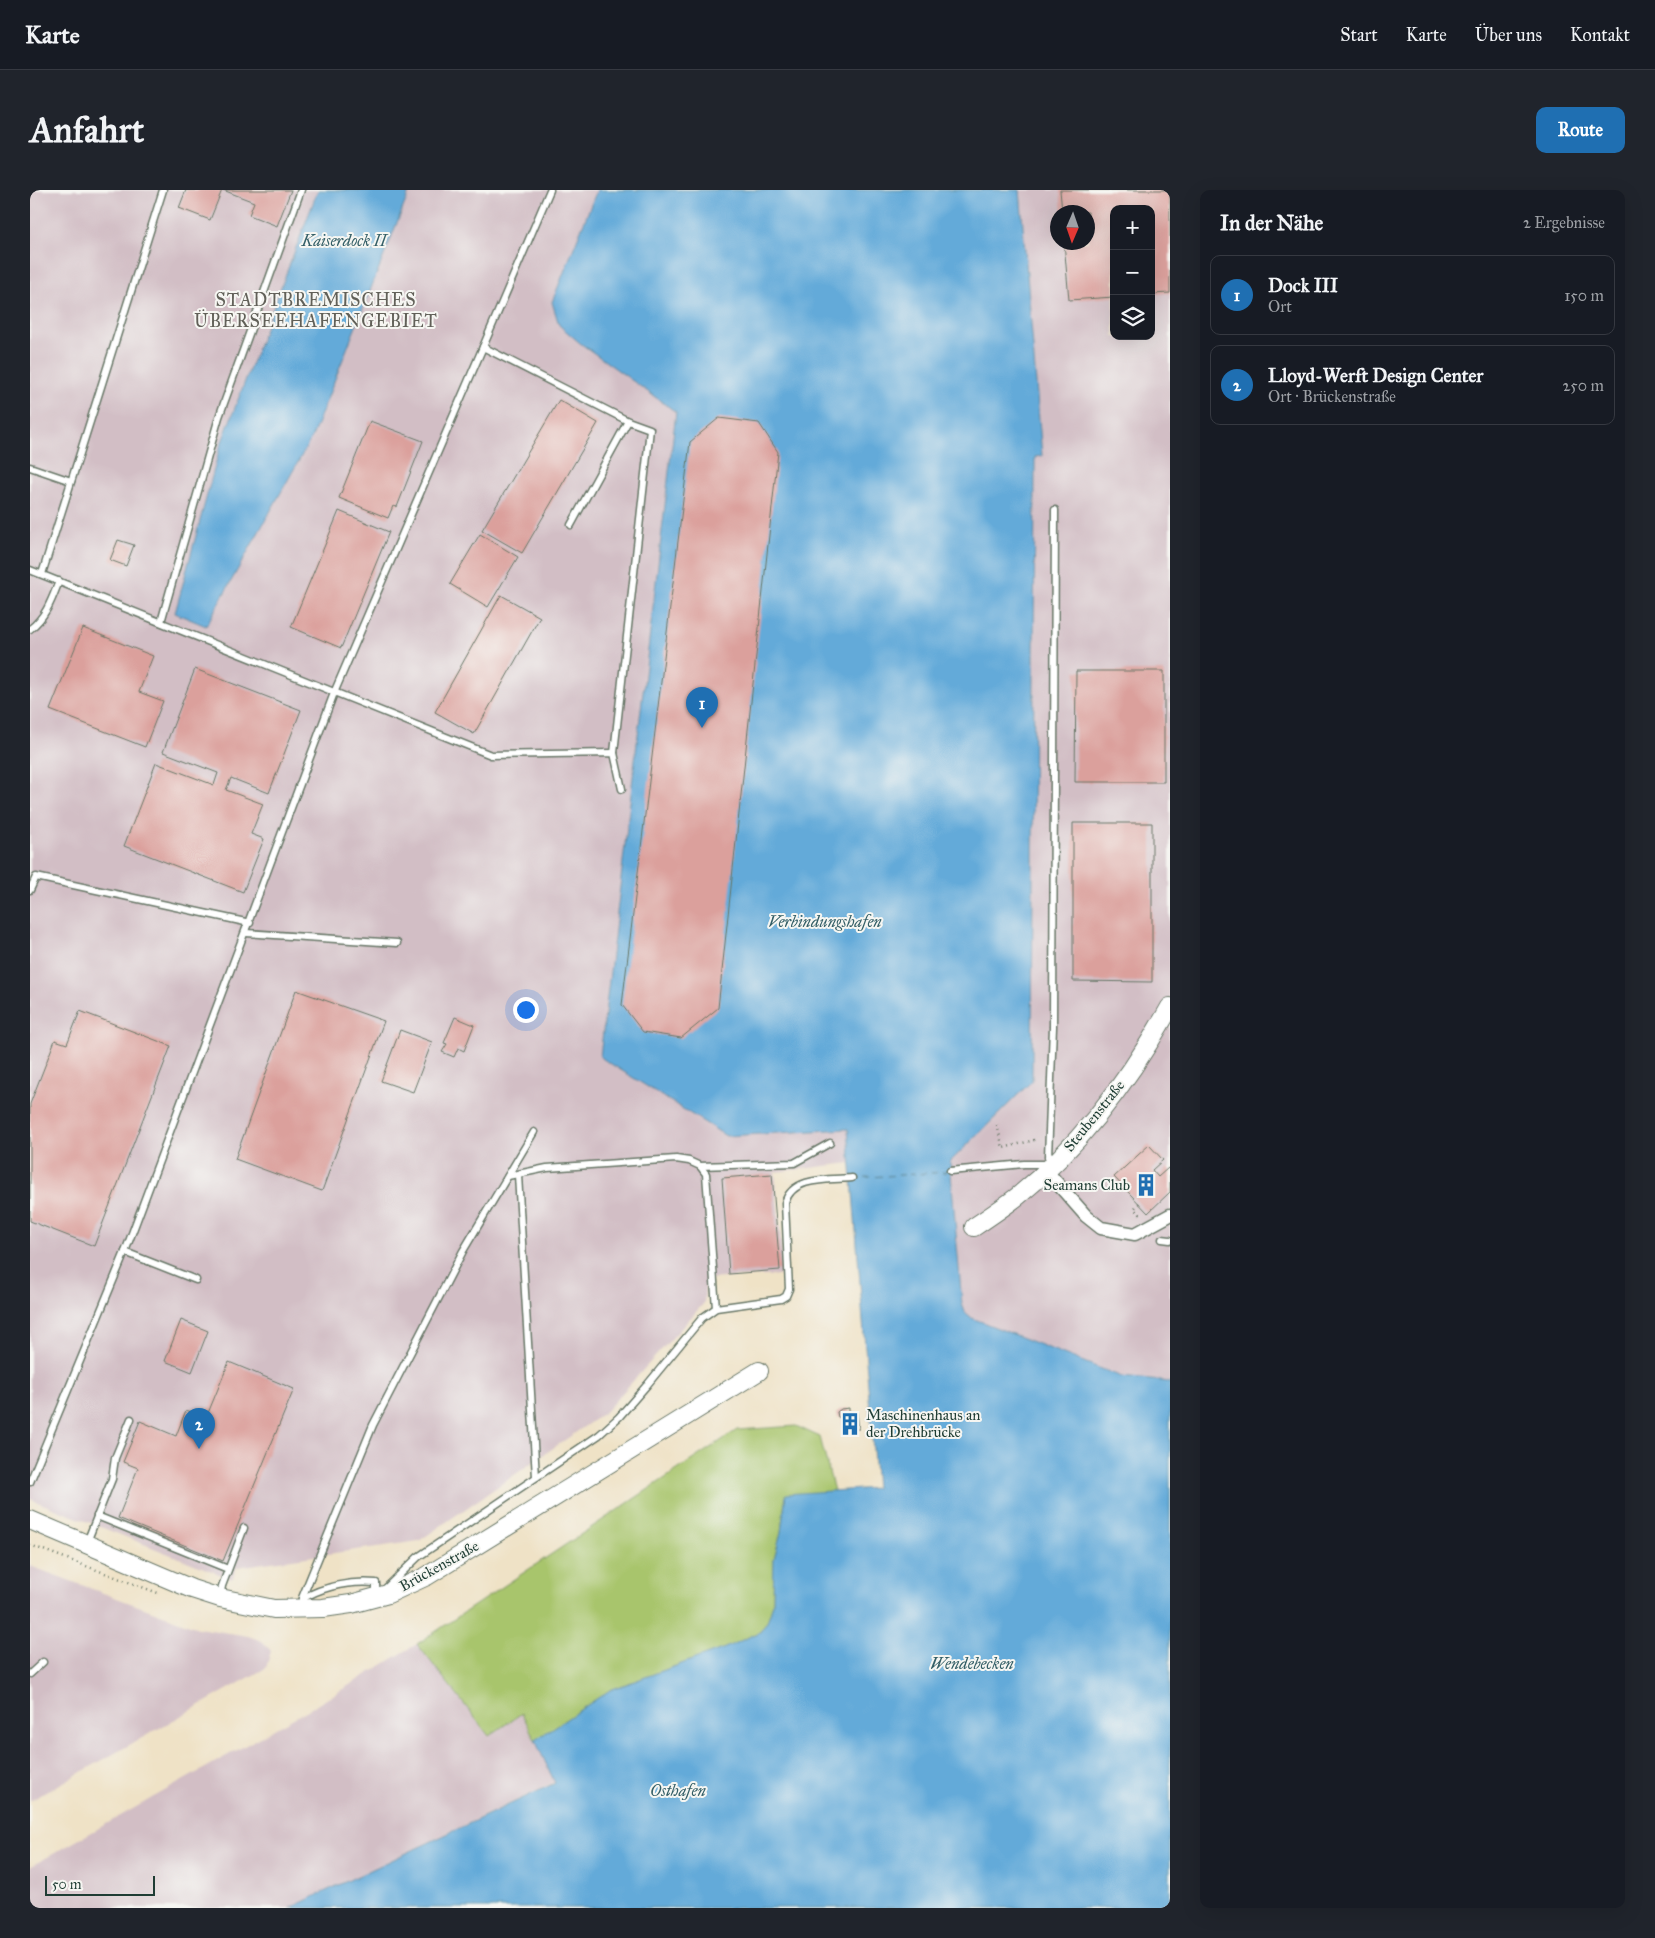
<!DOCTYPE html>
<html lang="de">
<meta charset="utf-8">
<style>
:root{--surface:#171b24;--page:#20242c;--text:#f1f3f6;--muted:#9ea1a6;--line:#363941;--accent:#1f6fb2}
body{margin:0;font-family:"IM FELL Great Primer",serif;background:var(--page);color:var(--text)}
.controls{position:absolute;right:15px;top:15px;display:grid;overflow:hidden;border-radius:10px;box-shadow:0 5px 20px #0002}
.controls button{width:45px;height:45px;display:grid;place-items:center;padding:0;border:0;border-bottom:1px solid var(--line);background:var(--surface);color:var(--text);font:25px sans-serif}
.compass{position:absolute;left:1020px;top:15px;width:45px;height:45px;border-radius:50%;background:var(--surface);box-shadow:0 5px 20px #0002;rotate:182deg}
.scale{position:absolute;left:15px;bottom:12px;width:110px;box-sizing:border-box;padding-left:5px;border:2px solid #1f3d34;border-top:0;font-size:14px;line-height:18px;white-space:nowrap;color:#1f3d34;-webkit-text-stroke:4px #f6f6f2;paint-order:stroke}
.you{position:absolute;left:495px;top:819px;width:18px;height:18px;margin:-12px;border:4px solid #fff;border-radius:50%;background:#1a73e8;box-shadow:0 0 0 8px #1a73e833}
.badge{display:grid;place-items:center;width:32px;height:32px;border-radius:50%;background:var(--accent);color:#fff;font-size:16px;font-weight:700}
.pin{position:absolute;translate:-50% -41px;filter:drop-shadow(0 1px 2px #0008)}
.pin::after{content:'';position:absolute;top:26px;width:18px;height:15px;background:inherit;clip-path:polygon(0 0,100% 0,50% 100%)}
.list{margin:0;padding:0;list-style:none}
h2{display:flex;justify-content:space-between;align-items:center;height:65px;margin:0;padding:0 20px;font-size:21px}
h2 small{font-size:16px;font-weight:400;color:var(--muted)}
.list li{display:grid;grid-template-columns:32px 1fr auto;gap:15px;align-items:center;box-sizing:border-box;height:80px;margin:0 10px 10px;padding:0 10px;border:1px solid var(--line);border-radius:10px}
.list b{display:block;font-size:19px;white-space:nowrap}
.list p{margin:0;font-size:16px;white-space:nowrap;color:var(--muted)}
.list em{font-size:16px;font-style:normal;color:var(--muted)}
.icon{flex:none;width:28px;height:28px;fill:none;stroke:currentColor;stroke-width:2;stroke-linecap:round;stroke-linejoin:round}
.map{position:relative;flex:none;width:1140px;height:1718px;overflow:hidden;border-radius:10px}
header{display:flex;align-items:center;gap:30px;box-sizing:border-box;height:70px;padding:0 25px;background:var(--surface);border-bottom:1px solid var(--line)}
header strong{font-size:24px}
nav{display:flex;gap:28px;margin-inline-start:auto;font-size:18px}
.intro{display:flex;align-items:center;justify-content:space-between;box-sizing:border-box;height:120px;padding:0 30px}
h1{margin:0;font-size:35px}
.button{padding:12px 22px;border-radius:10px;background:var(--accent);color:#fff;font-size:18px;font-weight:700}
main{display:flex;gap:30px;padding:0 30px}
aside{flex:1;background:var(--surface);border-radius:10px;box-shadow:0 5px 20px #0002}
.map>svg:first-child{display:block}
.industrial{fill:#d2bec5;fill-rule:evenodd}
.green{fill:#a8c56c;stroke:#648150}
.water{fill:#63aad9;stroke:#417486}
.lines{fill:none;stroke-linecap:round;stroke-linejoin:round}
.ferry{stroke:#335e66;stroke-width:1;stroke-dasharray:6 5;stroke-linecap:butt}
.building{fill:#dba09c}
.lane-casing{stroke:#687767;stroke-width:9}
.street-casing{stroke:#687767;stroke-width:15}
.secondary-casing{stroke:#687767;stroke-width:20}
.path{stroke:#687767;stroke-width:2.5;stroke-dasharray:1 4;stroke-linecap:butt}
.lane{stroke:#fff;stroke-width:6}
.street{stroke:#fff;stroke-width:12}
.secondary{stroke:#fff;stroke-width:18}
.labels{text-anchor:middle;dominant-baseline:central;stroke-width:4;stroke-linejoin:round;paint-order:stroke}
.street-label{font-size:15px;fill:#1f3d34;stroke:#f6f6f2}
.poi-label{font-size:15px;fill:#1f3d34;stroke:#f6f6f2;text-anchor:end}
.water-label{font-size:16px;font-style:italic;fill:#335e66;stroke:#f6f6f2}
.quarter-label{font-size:18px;letter-spacing:1px;fill:#616058;stroke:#f6f6f2}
</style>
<header>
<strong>Karte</strong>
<nav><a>Start</a><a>Karte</a><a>Über uns</a><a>Kontakt</a></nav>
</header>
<div class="intro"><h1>Anfahrt</h1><a class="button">Route</a></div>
<main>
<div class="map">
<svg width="1140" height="1718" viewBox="0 0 1140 1718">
<rect width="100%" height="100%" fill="#f6f6f2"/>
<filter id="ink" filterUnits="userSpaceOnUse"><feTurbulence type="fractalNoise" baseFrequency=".02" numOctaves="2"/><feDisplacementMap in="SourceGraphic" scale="10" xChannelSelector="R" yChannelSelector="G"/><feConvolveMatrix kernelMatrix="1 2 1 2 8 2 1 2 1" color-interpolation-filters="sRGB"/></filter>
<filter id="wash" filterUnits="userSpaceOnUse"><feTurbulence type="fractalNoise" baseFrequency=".0096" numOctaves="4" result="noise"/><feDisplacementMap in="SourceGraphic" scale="20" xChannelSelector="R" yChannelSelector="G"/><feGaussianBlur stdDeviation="1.12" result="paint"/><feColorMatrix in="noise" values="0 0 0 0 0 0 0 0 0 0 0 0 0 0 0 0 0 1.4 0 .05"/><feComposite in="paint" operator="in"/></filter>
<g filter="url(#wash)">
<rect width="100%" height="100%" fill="#efe2c6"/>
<!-- industrial -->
<g class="industrial">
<polygon points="0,0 567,0 522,112 550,153 646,222 570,867 696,946 818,939 821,973 745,982 754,1085 676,1089 674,1113 574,1223 389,1351 207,1377 202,1389 0,1309"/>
<path d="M990,0H1140V1192L1092,1187L942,1128L935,1122L932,1114L920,972L1002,891L1005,267L1012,266ZM1084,19H1121V146H1084ZM1028,22H1058V52H1028Z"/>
<polygon points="0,1376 168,1438 218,1446 232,1451 241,1461 236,1478 0,1611"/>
<polygon points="387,1454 459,1546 492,1523 525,1592 260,1718 0,1718 0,1677 285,1516"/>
</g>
<!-- green -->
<polygon class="green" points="766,1236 790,1247 804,1301 756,1305 751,1342 744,1369 743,1414 737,1432 730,1442 695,1458 580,1500 505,1550 492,1523 459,1546 387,1454 707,1240"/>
<!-- water -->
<g class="water">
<polygon points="288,0 380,0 282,247 176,436 145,423 190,257"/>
<polygon points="567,0 990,0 1012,266 1005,267 1002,891 920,972 932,1114 935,1122 942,1128 1092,1187 1140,1192 1140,1718 260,1718 525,1593 505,1550 580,1500 695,1458 730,1442 737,1432 743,1414 744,1369 751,1342 756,1304 846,1298 818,939 696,946 570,867 646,222 550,153 529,135 522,112"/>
</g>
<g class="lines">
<!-- ferry -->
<polyline class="ferry" points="824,988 917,982"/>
</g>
<g id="blocks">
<!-- building -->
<g class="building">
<polygon points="156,0 192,0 180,30 149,18"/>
<polygon points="193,0 261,0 247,36 219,25 224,12"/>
<polygon points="1030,0 1140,0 1140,103 1121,104 1121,19 1084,19 1084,107 1039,110 1034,52 1058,52 1058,22 1032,22"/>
<polygon points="529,210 568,233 492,363 452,340"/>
<polygon points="689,228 729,233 748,262 688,818 651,848 613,842 592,815 660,252"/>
<polygon points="340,231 393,251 367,317 363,316 358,328 309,308"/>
<polygon points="309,321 359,342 311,458 261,437"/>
<polygon points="450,344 488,367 458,417 420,394"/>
<polygon points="88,350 104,355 96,376 80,370"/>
<polygon points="471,405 510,427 444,544 405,522"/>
<polygon points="53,438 123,466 109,502 133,511 115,557 20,520"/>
<polygon points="165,479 271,520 239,603 201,588 196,600 233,614 221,644 234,649 213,702 94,656 126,573 184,595 188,583 133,562"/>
<polygon points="1046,481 1134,481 1134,592 1045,592"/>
<polygon points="1043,633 1122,633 1122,792 1043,791"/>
<polygon points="266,800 354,831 292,1001 205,969"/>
<polygon points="50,821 141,856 64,1056 0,1031 0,914 25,850 37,854"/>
<polygon points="425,827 444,835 434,861 428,858 424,867 412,862 417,854 414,853"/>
<polygon points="370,840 402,852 383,902 351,891"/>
<polygon points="1119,955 1133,970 1122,980 1128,987 1138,978 1140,980 1140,1002 1118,1023 1084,987"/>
<polygon points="742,984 750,1080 699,1084 692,988"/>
<polygon points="151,1130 178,1141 162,1182 135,1171"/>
<polygon points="199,1172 264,1199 193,1371 88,1328 108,1278 93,1272 110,1231 146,1246 156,1220 176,1228"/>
<polygon points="819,1218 819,1222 827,1222 829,1239 813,1240 812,1228 808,1227 807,1222 811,1219"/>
</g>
</g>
</g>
<g filter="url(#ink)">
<use href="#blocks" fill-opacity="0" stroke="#687767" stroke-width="1"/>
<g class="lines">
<defs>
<g id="lane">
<polyline points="453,157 520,0"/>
<polyline points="0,277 41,291"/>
<polyline points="541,335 598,231"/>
<polyline points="0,380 461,565 584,563 592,599"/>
<polyline points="12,384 133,0"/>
<polyline points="131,432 189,227 271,0"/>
<path d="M0,439C16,427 22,409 29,391"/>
<polyline points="0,700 6,687 220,733"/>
<polyline points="216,743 367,753"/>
<polyline points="1021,973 1018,967 1023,837 1025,320"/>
<polyline points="670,976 676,984 686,1118"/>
<polyline points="920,981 994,974 1018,974"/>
<polyline points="488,985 506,1287"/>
<polyline points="478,986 517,978 646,969 659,971 670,976 764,973 800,953"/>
<polyline points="1132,1049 1140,1050"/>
<polyline points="95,1062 166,1090"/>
<polyline points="0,1292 95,1062 304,503 453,157 598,231 620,239 584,563"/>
<polyline points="67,1326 198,1379"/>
<polyline points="57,1352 82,1289 85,1268 101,1229"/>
<path d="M355,1399L388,1367L569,1245L589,1227L617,1195L672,1128L686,1118L751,1109L756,1106L759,1099L755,1013C762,986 799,990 822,988"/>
<polyline points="190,1408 192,1396 214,1338"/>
<polyline points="272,1408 343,1235 433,1061 504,942"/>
<path d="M272,1409C294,1396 321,1391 346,1393V1406"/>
<polyline points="0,1484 13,1472"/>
</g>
<polyline id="street" points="1022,975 1020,985 1056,1026 1071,1038 1105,1044 1140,1025"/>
<g id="secondary">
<path d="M944,1037C959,1027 974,1017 988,1006C1051,955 1101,887 1140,817"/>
<polyline points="0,1330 162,1399 190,1408 244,1419 293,1418 321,1414 358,1404 397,1386 729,1181"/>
</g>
</defs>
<!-- lane casing -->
<use href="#lane" class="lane-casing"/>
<!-- street casing -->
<use href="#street" class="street-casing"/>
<!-- secondary casing -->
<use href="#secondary" class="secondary-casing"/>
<!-- path -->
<g class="path">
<polyline points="967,935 973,958 1008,949"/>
<polyline points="1109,1013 1104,1019 1111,1025"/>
<polyline points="0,1355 128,1403"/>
</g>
<!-- lane -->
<use href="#lane" class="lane"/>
<!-- street -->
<use href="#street" class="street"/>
<!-- secondary -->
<use href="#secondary" class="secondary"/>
</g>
</g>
<!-- icons -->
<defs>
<symbol id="building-bare" viewBox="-9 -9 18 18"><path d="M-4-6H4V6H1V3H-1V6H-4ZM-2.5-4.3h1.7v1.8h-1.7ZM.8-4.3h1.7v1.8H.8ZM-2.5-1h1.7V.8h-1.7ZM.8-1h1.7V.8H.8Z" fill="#1f6fb2" stroke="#f6f6f2" stroke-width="2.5" paint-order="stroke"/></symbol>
</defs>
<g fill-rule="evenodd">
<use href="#building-bare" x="1100" y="979" width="32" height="32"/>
<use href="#building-bare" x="804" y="1218" width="32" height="32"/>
</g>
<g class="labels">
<!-- street labels -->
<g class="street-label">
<text transform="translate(1064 926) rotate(-51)">Steubenstraße</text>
<text transform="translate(409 1376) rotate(-29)">Brückenstraße</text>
</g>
<!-- poi labels -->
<g class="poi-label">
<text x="1100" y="995">Seamans Club</text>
<text x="836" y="1225" text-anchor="start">Maschinenhaus an<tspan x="836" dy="17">der Drehbrücke</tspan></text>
</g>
<!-- water labels -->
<g class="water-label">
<text x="314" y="50">Kaiserdock II</text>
<text x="795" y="731">Verbindungshafen</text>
<text x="942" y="1473">Wendebecken</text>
<text x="648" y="1600">Osthafen</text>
</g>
<!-- quarter labels -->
<g class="quarter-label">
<text x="286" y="110">STADTBREMISCHES<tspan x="286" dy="21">ÜBERSEEHAFENGEBIET</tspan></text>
</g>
</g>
</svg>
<div class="controls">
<button>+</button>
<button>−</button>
<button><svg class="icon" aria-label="layers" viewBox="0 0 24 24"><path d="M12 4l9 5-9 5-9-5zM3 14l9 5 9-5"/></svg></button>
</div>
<svg class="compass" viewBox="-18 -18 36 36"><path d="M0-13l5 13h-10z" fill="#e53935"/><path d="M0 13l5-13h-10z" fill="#9ea1a6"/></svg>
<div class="scale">50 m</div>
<div class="you"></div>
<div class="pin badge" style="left:672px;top:538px">1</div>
<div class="pin badge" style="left:169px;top:1259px">2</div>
</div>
<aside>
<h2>In der Nähe<small>2 Ergebnisse</small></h2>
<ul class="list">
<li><span class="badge">1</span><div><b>Dock III</b><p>Ort</p></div><em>150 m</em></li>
<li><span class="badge">2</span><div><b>Lloyd-Werft Design Center</b><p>Ort · Brückenstraße</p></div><em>250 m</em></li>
</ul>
</aside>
</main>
